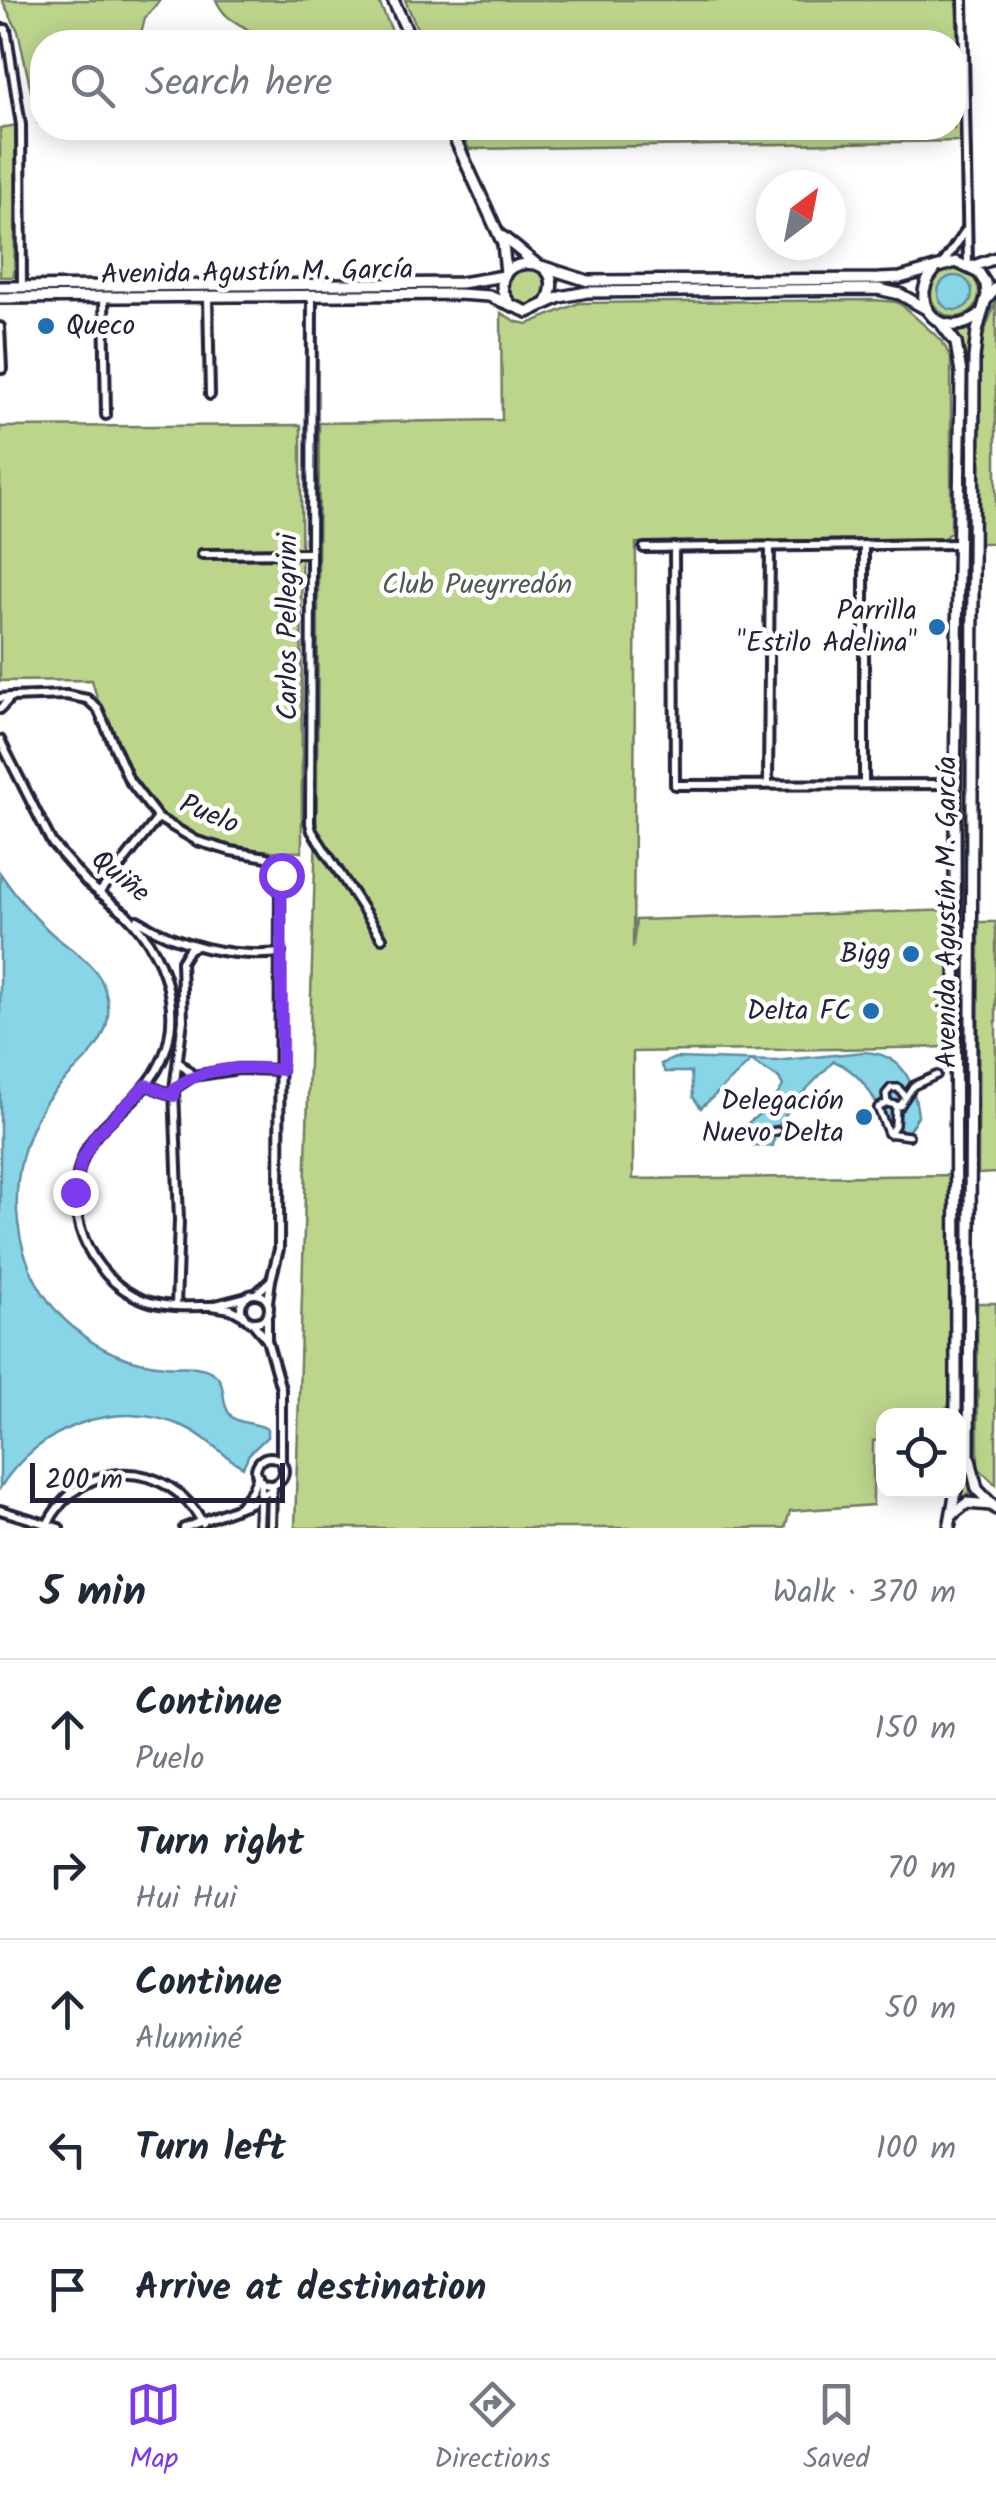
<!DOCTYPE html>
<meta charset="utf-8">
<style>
:root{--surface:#fff;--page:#f2f2f3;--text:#1f2937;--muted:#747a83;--line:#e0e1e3;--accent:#7c3aed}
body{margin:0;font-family:Kalam,sans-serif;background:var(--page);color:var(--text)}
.controls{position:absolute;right:30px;bottom:30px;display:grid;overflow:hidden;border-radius:20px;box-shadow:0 5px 25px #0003}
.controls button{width:90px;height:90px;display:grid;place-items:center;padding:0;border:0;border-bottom:2px solid var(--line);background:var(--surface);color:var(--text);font:50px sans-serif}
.compass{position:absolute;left:756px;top:170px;width:90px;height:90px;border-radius:50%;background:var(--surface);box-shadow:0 5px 25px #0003;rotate:32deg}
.scale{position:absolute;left:30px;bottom:25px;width:255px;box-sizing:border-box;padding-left:10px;border:5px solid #22223b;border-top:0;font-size:28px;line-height:35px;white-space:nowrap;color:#22223b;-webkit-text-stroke:8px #fff;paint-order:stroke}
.stop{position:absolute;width:30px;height:30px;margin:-22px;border:8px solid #7c3aed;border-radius:50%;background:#fff}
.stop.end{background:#7c3aed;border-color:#fff;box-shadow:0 2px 10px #0008}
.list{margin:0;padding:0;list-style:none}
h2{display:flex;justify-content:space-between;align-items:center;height:130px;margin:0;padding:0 40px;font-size:42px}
h2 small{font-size:32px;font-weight:400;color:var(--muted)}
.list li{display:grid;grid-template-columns:65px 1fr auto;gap:30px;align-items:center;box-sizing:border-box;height:140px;padding:0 40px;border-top:2px solid var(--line)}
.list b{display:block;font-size:38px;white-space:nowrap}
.list p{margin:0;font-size:32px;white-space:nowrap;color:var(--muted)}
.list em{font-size:32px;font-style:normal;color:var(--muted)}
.icon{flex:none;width:55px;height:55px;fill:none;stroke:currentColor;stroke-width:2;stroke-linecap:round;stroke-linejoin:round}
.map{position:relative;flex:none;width:996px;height:1528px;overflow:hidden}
.search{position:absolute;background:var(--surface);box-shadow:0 5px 25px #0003;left:30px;right:30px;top:30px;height:110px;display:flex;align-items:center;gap:25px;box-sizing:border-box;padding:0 35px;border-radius:40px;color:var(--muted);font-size:38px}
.sheet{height:830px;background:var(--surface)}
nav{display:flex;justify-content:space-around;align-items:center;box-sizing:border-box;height:140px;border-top:2px solid var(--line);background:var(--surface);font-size:28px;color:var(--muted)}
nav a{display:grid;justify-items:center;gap:5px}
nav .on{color:var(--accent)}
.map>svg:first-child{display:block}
.green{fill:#bcd58b;stroke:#6f7c63;stroke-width:2.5}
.water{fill:#87d5e6;stroke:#5f8da2;stroke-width:2.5}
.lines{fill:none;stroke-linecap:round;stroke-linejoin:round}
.pedestrian-casing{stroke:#22223b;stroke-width:12}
.minor-casing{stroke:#22223b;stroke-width:14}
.tertiary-casing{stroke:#22223b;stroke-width:16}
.secondary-casing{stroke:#22223b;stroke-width:16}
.pedestrian{stroke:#fff;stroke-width:5}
.minor{stroke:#fff;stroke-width:6}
.tertiary{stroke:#fff;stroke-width:9}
.secondary{stroke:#fff;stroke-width:9}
.route{stroke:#7c3aed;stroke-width:12}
.poi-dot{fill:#1f6fb2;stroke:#fff;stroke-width:4}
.labels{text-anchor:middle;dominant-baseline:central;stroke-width:9;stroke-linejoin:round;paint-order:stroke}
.street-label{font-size:28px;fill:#22223b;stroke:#fff}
.poi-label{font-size:28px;fill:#22223b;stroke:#fff;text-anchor:end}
.park-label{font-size:28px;fill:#505853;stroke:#fff}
</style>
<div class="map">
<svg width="996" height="1528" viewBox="0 0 996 1528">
<rect width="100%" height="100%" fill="#fff"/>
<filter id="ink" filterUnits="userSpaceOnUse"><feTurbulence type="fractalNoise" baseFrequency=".01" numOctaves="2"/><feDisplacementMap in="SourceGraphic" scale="20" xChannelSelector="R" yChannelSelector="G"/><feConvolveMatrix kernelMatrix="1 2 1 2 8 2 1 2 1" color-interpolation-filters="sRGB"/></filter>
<g filter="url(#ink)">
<!-- green -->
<g class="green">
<polygon points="2,0 160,0 145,18 139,42 42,42 42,123 38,123 18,31"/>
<path d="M216,0H378L397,42H259C246,20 229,28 216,0Z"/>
<polygon points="405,0 956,0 963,141 469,149 460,128 954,128 954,42 423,42"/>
<polygon points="17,125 14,277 0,277 0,128"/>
<circle cx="955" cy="293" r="24"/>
<circle cx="528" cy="288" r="19"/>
<polygon points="874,300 896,302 903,306 942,341 951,358 951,532 944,538 636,543 633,948 636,920 956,910 957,1047 633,1052 633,1179 957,1175 949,1405 939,1415 884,1416 883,1440 873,1441 873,1505 790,1511 785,1528 295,1528 317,797 319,423 502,420 501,313 517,322 528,324 579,303"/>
<polygon points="996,301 996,543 977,543 977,351"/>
<polygon points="976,325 968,361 963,1463 972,1493 960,1498 966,362 954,334"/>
<path d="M301,425L302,852C170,852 125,805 92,680L0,681V427Z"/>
<polygon points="979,922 996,922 996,1173 978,1174"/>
<polygon points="977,1303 996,1303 996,1485 978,1468"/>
</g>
<!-- water -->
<g class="water">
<circle cx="955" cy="293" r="17"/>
<path d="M0,873C14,894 30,913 49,931C69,950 97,962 105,990C122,1045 71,1066 45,1103C0,1175 8,1274 75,1329C100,1351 132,1363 165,1366C179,1368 196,1364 210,1371C230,1382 218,1403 232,1417C241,1425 256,1422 267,1429V1437L249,1454L243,1467C223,1457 208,1437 185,1427C117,1397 39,1426 0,1488Z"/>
<path d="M864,1052C904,1054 914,1082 918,1116L907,1133L890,1131C877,1103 865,1074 834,1061L794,1102L776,1129L773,1146L752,1145L747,1138L748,1123L771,1105L783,1086L779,1078L751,1061L701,1108L693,1097L691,1072H665L661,1064L675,1058L775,1061Z"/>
</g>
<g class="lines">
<defs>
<g id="pedestrian">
<polyline points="905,1096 898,1088 891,1088 886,1094 887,1103 900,1106 913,1086 937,1075"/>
<polyline points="887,1103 878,1108 888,1133 909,1136"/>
<polyline points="889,1134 895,1125 896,1107"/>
<polyline points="746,1136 777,1131"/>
</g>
<g id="minor">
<polyline points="963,0 968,265"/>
<polyline points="0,29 6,29 21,125 22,287"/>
<polyline points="942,265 966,230"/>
<polyline points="312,295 310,823 312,831 382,938"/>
<polyline points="104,297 106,415"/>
<polyline points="208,297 210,395"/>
<polyline points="0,327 2,369"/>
<polyline points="864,545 864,784"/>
<polyline points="674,547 675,785 955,784"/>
<polyline points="644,548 958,544"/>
<polyline points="202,554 311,553"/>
<polyline points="11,697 66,695 87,699 98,709 129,780 158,818 197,841 231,851 267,857 280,868 279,1249 271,1280"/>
<polyline points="0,698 11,697 0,709"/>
<polyline points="0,740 52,843 86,882 126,914"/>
<polyline points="768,784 770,546"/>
<polyline points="99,893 158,818"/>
<path d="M125,913C173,960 192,1037 141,1091C122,1113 98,1125 85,1153C60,1207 87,1278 144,1300C165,1308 190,1306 212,1306"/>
<path d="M137,920C179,946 232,958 281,953"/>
<polyline points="193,1076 239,1069 281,1070"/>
<polyline points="147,1085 174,1096"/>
<polyline points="175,1088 193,1076 179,1062"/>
<polyline points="257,1293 271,1280 268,1302"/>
<circle cx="255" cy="1308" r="14"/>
<polyline points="176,1306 179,1220 174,1089 183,1020 181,962 189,949 197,946"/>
<polyline points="242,1315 231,1309 212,1306 247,1297"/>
<polyline points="252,1322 267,1340 267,1316"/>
<polyline points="267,1340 281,1389 281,1462"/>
<circle cx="270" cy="1471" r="14"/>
<polyline points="239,1507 252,1490 258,1476"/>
<polyline points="0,1510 59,1528"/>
<path d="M47,1525C81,1457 166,1457 203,1523"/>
<polyline points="184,1528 250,1503 273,1489"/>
<polyline points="259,1528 261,1481"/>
<polyline points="271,1528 272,1489"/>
</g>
<g id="tertiary">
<polyline points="393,0 412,42"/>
<polyline points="450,128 503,244 506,273"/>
<polyline points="503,237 535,263"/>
<polyline points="971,267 996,258"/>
<polyline points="986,300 996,288"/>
</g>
<g id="secondary">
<polyline points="541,266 588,281 879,279 900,278 956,262 979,273 986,284 987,295 977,331 974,358 969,1455 977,1489 996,1509"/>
<path d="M934,271C904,305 946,345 980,314"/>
<polyline points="0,287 461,283 504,276"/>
<polyline points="0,298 458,294 489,296 528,312 560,297 587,292 878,289 900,294 928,310"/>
<path d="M511,305C472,256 576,244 546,304"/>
<polyline points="940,322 956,343 961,373 955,784 956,1416"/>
<polyline points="953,1514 967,1503 991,1505"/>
<polyline points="949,1528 956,1490"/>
</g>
</defs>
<!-- pedestrian casing -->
<use href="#pedestrian" class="pedestrian-casing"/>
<!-- minor casing -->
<use href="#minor" class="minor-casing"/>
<!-- tertiary casing -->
<use href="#tertiary" class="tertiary-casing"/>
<!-- secondary casing -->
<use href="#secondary" class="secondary-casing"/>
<!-- pedestrian -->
<use href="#pedestrian" class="pedestrian"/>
<!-- minor -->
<use href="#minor" class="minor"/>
<!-- tertiary -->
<use href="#tertiary" class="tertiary"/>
<!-- secondary -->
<use href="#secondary" class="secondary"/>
</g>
</g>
<g class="lines" filter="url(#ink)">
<!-- route -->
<path class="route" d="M75,1192L81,1162L95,1136L146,1085L174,1096V1089C201,1066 248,1066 282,1070L281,875"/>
</g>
<!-- markers -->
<g class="poi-dot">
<circle cx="46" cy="326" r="10"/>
<circle cx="937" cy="627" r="10"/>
<circle cx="911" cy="954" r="10"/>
<circle cx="871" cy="1011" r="10"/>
<circle cx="864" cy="1117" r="10"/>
</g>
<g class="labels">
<!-- street labels -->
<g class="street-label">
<text transform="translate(257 273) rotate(-1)">Avenida Agustín M. García</text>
<text transform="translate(288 627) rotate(-90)">Carlos Pellegrini</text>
<text transform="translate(209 815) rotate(23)">Puelo</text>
<text transform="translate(120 877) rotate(39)">Quiñe</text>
<text transform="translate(947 912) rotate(-90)">Avenida Agustín M. García</text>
</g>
<!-- poi labels -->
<g class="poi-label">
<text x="66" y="326" text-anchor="start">Queco</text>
<text x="917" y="611">Parrilla<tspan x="917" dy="32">"Estilo Adelina"</tspan></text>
<text x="891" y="954">Bigg</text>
<text x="851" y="1011">Delta FC</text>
<text x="844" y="1101">Delegación<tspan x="844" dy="32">Nuevo Delta</tspan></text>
</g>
<!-- park labels -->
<g class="park-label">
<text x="477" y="585">Club Pueyrredón</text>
</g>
</g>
</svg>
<div class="controls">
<button><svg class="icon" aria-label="locate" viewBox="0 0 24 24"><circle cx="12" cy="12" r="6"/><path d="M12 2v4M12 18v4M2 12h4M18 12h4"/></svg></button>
</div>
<svg class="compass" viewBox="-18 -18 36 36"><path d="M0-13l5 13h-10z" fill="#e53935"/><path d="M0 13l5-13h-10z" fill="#747a83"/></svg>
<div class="scale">200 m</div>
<div class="stop" style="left:281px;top:875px"></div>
<div class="stop end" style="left:75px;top:1192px"></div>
<div class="search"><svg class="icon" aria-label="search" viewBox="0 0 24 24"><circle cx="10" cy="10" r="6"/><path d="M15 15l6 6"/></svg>Search here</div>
</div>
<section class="sheet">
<h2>5 min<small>Walk · 370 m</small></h2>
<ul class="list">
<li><svg class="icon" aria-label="ahead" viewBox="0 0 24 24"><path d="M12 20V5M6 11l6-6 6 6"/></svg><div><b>Continue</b><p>Puelo</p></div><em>150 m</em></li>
<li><svg class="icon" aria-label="right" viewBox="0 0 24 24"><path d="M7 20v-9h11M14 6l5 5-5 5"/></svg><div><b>Turn right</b><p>Hui Hui</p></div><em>70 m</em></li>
<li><svg class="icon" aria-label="ahead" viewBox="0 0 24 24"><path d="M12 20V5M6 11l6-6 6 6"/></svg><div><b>Continue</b><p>Aluminé</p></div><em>50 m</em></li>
<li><svg class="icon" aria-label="left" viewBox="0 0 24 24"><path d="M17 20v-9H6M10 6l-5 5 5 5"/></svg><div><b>Turn left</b></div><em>100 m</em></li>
<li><svg class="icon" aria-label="arrive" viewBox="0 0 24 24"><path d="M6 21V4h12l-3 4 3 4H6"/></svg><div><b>Arrive at destination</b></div></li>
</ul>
</section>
<nav>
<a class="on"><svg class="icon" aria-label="map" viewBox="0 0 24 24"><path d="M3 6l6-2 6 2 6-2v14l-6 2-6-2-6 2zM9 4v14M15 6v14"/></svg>Map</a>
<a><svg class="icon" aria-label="directions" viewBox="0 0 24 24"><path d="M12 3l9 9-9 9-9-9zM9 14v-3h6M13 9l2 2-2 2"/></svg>Directions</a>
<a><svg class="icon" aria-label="saved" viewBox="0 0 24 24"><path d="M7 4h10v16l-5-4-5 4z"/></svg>Saved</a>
</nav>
